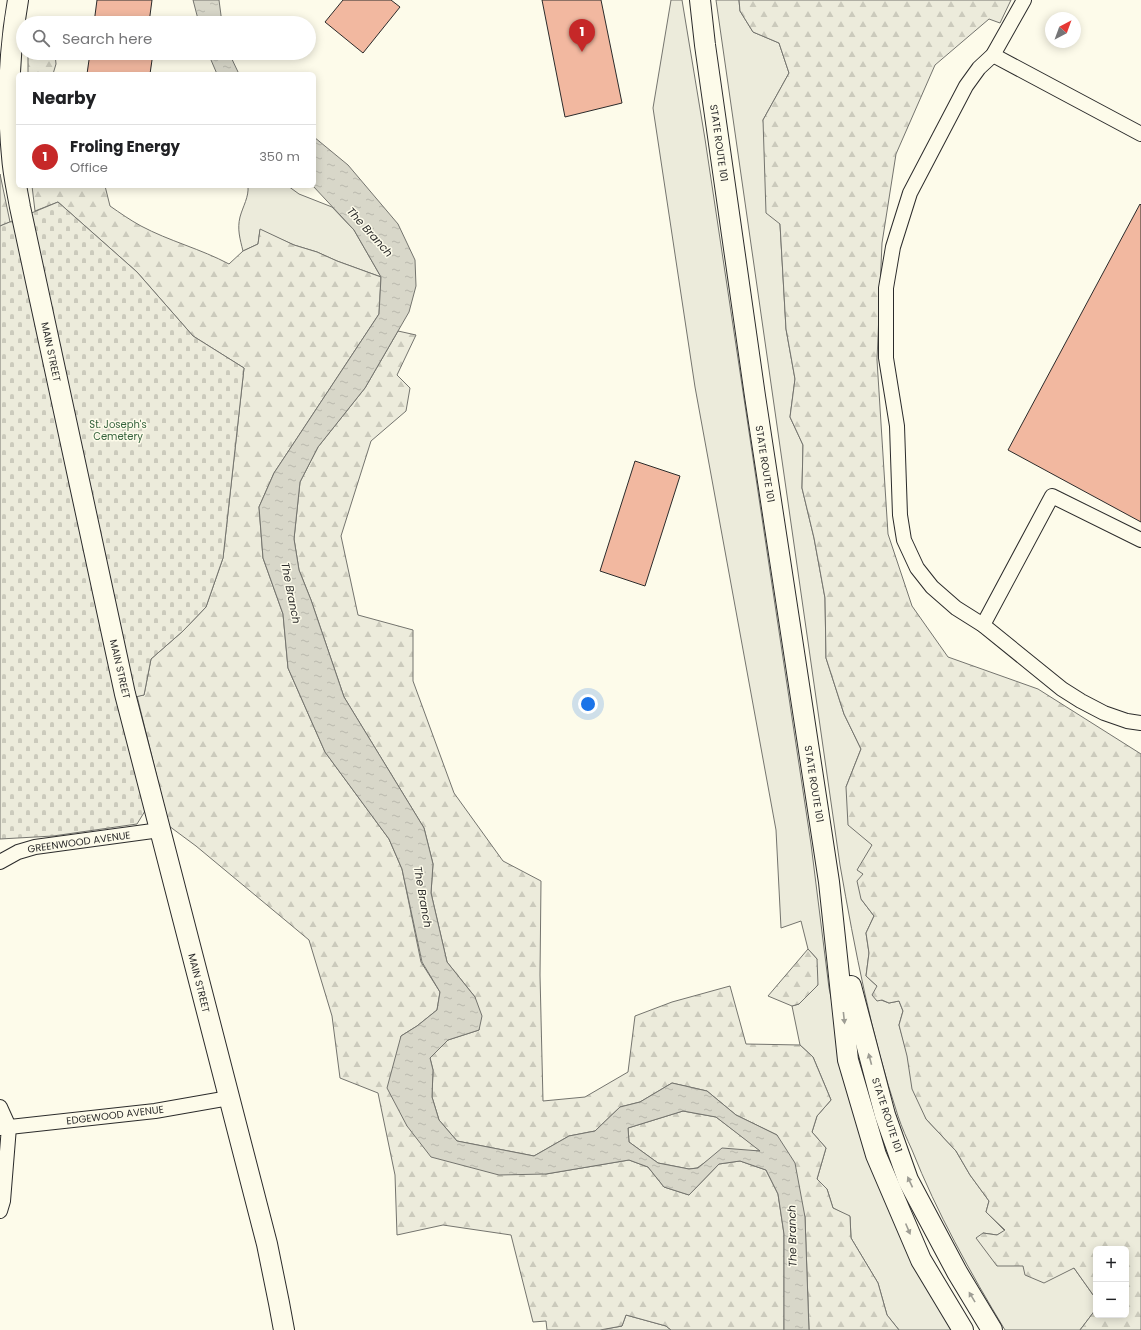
<!DOCTYPE html>
<meta charset="utf-8">
<style>
:root{--surface:#fff;--page:#f6f6f6;--text:#202124;--muted:#757577;--line:#e0e0e0;--accent:#c62828}
body{margin:0;font-family:Poppins,sans-serif;background:var(--page);color:var(--text)}
.controls{position:absolute;right:12px;bottom:12px;display:grid;overflow:hidden;border-radius:6px;box-shadow:0 2px 10px #0003}
.controls button{width:36px;height:36px;display:grid;place-items:center;padding:0;border:0;border-bottom:1px solid var(--line);background:var(--surface);color:var(--text);font:20px sans-serif}
.compass{position:absolute;left:1045px;top:12px;width:36px;height:36px;border-radius:50%;background:var(--surface);box-shadow:0 2px 10px #0003;rotate:41deg}
.you{position:absolute;left:588px;top:704px;width:14px;height:14px;margin:-10px;border:3px solid #fff;border-radius:50%;background:#1a73e8;box-shadow:0 0 0 6px #1a73e833}
.badge{display:grid;place-items:center;width:26px;height:26px;border-radius:50%;background:var(--accent);color:#fff;font-size:13px;font-weight:700}
.pin{position:absolute;translate:-50% -33px;filter:drop-shadow(0 1px 2px #0008)}
.pin::after{content:'';position:absolute;top:21px;width:14px;height:12px;background:inherit;clip-path:polygon(0 0,100% 0,50% 100%)}
.list{margin:0;padding:0;list-style:none}
h2{display:flex;justify-content:space-between;align-items:center;height:52px;margin:0;padding:0 16px;font-size:17px}
h2 small{font-size:13px;font-weight:400;color:var(--muted)}
.list li{display:grid;grid-template-columns:26px 1fr auto;gap:12px;align-items:center;box-sizing:border-box;height:64px;padding:0 16px;border-top:1px solid var(--line)}
.list b{display:block;font-size:15px;white-space:nowrap}
.list p{margin:0;font-size:13px;white-space:nowrap;color:var(--muted)}
.list em{font-size:13px;font-style:normal;color:var(--muted)}
.icon{flex:none;width:22px;height:22px;fill:none;stroke:currentColor;stroke-width:2;stroke-linecap:round;stroke-linejoin:round}
.map{position:relative;flex:none;width:1141px;height:1330px;overflow:hidden}
.search{position:absolute;background:var(--surface);box-shadow:0 2px 10px #0003;left:16px;top:16px;width:300px;height:44px;display:flex;align-items:center;gap:10px;box-sizing:border-box;padding:0 14px;border-radius:22px;color:var(--muted);font-size:15px}
.panel{position:absolute;background:var(--surface);box-shadow:0 2px 10px #0003;left:16px;top:72px;width:300px;height:116px;border-radius:6px}
.map>svg:first-child{display:block}
.grass{fill:#ecebdb;stroke:#74746e}
.forest{fill:url(#forest-firs);stroke:#74746e}
.cemetery{fill:url(#cemetery-stones);stroke:#74746e}
.water{fill:url(#water-ripples);stroke:#74746e;fill-rule:evenodd}
.building{fill:#f2b8a0;stroke:#2b2b2b}
.lines{fill:none;stroke-linecap:round;stroke-linejoin:round}
.minor-casing{stroke:#2b2b2b;stroke-width:16}
.highway-casing{stroke:#2b2b2b;stroke-width:22}
.minor{stroke:#fdfbea;stroke-width:14}
.highway{stroke:#fdfbea;stroke-width:20}
.oneway{fill:#9e9d94}
.labels{text-anchor:middle;dominant-baseline:central;stroke-width:3;stroke-linejoin:round;paint-order:stroke}
.street-label{font-size:10px;fill:#2b2b2b;stroke:#fdfbea}
.park-label{font-size:10px;fill:#34623c;stroke:#fdfbea}
.water-label{font-size:11px;font-style:italic;fill:#2b2b2b;stroke:#fdfbea}
</style>
<div class="map">
<svg width="1141" height="1330" viewBox="0 0 1141 1330">
<defs>
<pattern id="forest-firs" width="22" height="20" patternUnits="userSpaceOnUse"><rect width="22" height="20" fill="#ecebdb"/><path d="M5 1l3.5 6h-7zM16 11l3.5 6h-7z" fill="#cbcabc"/></pattern>
<pattern id="cemetery-stones" width="16" height="16" patternUnits="userSpaceOnUse"><rect width="16" height="16" fill="#ecebdb"/><path d="M2 7V4a2 2 0 0 1 4 0v3zM10 15v-3a2 2 0 0 1 4 0v3z" fill="#cbcabc"/></pattern>
<pattern id="water-ripples" width="26" height="14" patternUnits="userSpaceOnUse"><rect width="26" height="14" fill="#d8d7c9"/><path d="M2 4q2-2 4 0t4 0M15 11q2-2 4 0t4 0" fill="none" stroke="#bab9ad"/></pattern>
</defs>
<rect width="100%" height="100%" fill="#fdfbea"/>
<!-- grass -->
<g class="grass">
<polygon points="671,0 682,0 705,139 811,844 829,988 848,1077 953,1330 899,1330 887,1315 878,1283 851,1238 850,1217 833,1208 827,1189 817,1179 826,1148 812,1132 817,1116 831,1100 813,1057 800,1045 792,1006 799,1004 817,959 808,949 801,921 781,928 776,830 695,387 653,108"/>
<path d="M716,0H739L740,11L753,32L779,43L789,73L763,120L780,224L786,329L795,379L790,417L803,445L802,488L814,538L825,598L826,658L844,714L861,749L846,787L948,846L861,899L874,916L866,933L869,953L866,976L877,986L881,1000L889,1003L899,1001L903,1011L899,1025L926,1119L956,1151L970,1175L989,1201L986,1212L1005,1231L997,1235L983,1233L1023,1266L1074,1268L1096,1299V1309L1080,1330H1005C970,1272 937,1213 912,1150C907,1139 902,1128 898,1116C871,1035 855,950 840,865Z"/>
<path d="M248,186H288L299,194L332,207L354,230L381,277L337,261L317,252L294,245L260,230L258,244L243,251C240,239 237,229 240,217C243,206 249,197 248,186Z"/>
<polygon points="626,1315 666,1326 671,1330 600,1330 622,1326"/>
</g>
<!-- forest -->
<g class="forest">
<polygon points="739,0 1011,0 1000,23 989,19 935,65 896,154 882,243 877,360 888,534 912,606 948,657 1038,689 1141,754 1141,1330 1080,1330 1096,1309 1096,1315 1126,1315 1126,1249 1096,1249 1096,1299 1074,1268 1044,1283 1025,1275 1023,1266 997,1266 976,1238 983,1233 997,1235 1005,1230 986,1212 989,1201 970,1175 956,1151 926,1119 912,1089 907,1056 899,1025 903,1011 899,1001 889,1003 882,1000 877,1001 872,995 877,986 866,976 869,953 866,933 874,916 861,899 857,881 863,874 857,870 872,845 848,825 846,787 861,749 844,714 826,658 825,598 814,538 802,488 803,445 790,417 795,379 786,329 780,224 766,213 763,120 789,73 779,43 753,32 740,11"/>
<polygon points="28,53 55,53 56,64 53,74 28,74"/>
<polygon points="0,174 10,222 0,226"/>
<path d="M32,186H105L110,206C120,213 130,220 141,226C169,241 201,249 229,264L243,251L258,244L260,229L294,245L317,252L337,261L381,277L379,314L274,473L259,507L263,558L283,614L288,668L325,752L389,839L402,869L421,962L440,992L437,1010L417,1026L401,1036L407,1126L546,1174L629,1160L648,1167L664,1187L689,1195L719,1164L740,1161L766,1170L778,1194L784,1234V1330H671L666,1326L626,1315L622,1326L600,1330H547L546,1321L533,1322L511,1235L443,1225L397,1235L395,1175L378,1093L340,1078L332,1016L309,940L196,846L169,826L137,696L144,695L151,659L183,631L206,607L223,558L244,368L193,336L137,272L58,202L35,211Z"/>
<polygon points="398,331 416,335 397,375 410,388 406,411 371,441 341,536 358,615 413,630 413,681 454,793 503,861 541,881 540,975 543,1101 585,1097 628,1072 635,1016 672,1002 730,986 746,1044 800,1045 813,1057 831,1100 817,1116 812,1132 826,1148 817,1179 827,1189 833,1208 850,1216 851,1238 878,1283 887,1315 899,1330 809,1330 805,1217 777,1135 736,1115 707,1091 672,1083 640,1102 620,1107 595,1131 569,1136 534,1156 457,1141 439,1120 432,1097 433,1070 430,1058 448,1040 479,1030 475,997 447,962 431,893 433,864 424,828 344,697 311,600 299,570 294,539 300,482 318,447 365,388"/>
<polygon points="808,949 817,959 818,985 799,1004 792,1006 768,996"/>
<polygon points="683,1111 716,1117 761,1151 752,1151 707,1161 697,1168 689,1169 658,1163 629,1142 628,1128"/>
</g>
<!-- cemetery -->
<polygon class="cemetery" points="58,202 137,272 193,336 244,368 223,558 206,607 183,631 151,659 144,695 118,701 145,811 137,824 53,836 0,839 0,226"/>
<!-- water -->
<g class="water">
<polygon points="193,0 219,0 222,23 199,23"/>
<polygon points="208,53 229,53 239,74 217,74"/>
<path d="M314,137L348,165L398,224L415,260L416,286L409,312L365,388L318,447L300,482L294,539L299,570L311,600L344,697L424,828L433,864L431,893L447,962L475,997L482,1016L479,1030L448,1040L430,1058L433,1070L432,1097L439,1120L457,1141L534,1156L569,1136L595,1131L620,1107L640,1102L672,1083L707,1091L736,1115L777,1135L795,1163L805,1217L809,1330H784V1234L778,1194L766,1170L740,1161L719,1164L689,1195L664,1187L648,1167L629,1160L546,1174L499,1175L431,1157L407,1126L387,1088L401,1036L417,1026L437,1010L440,992L422,962L402,869L389,839L325,752L288,668L283,614L263,558L259,507L274,473L379,314L381,277L354,230L313,186H314ZM683,1111L716,1117L760,1151L722,1148L698,1168L689,1169L658,1163L629,1142L628,1128Z"/>
</g>
<!-- building -->
<g class="building">
<polygon points="97,0 152,0 149,23 94,23"/>
<polygon points="343,0 391,0 400,7 363,53 325,22"/>
<polygon points="542,0 601,0 622,103 565,117"/>
<polygon points="90,53 153,53 150,74 87,74"/>
<polygon points="1140,204 1141,205 1141,522 1008,450"/>
<polygon points="635,461 680,476 645,586 600,571"/>
</g>
<g class="lines">
<defs>
<g id="minor">
<polyline points="1024,0 993,55 979,68 966,86 910,193 893,247 886,288 886,358 897,426 900,515 904,540 917,568 932,587 956,608 983,625 1062,689 1081,701 1104,713 1127,721 1141,723"/>
<polyline points="993,55 1141,134"/>
<polyline points="983,625 1052,496 1141,540"/>
<polyline points="0,862 18,852 35,847 160,830"/>
<polyline points="0,1107 9,1127 3,1201 0,1211"/>
<polyline points="0,1128 155,1111 229,1098"/>
</g>
<g id="highway">
<path d="M18,0C9,51 7,104 12,156C13,173 17,190 20,207L125,694L267,1244L279,1303L284,1330"/>
<polyline points="700,0 705,45 755,396 829,882 848,1060 876,1155 921,1260 963,1330"/>
<polyline points="851,986 885,1115 908,1180 957,1272 992,1330"/>
</g>
</defs>
<!-- minor casing -->
<use href="#minor" class="minor-casing"/>
<!-- highway casing -->
<use href="#highway" class="highway-casing"/>
<!-- minor -->
<use href="#minor" class="minor"/>
<!-- highway -->
<use href="#highway" class="highway"/>
</g>
<!-- one-way arrows -->
<defs><path id="oneway-solid" d="M-6-.8H1V-3.2L6.5 0L1 3.2V.8H-6Z"/></defs>
<g class="oneway">
<use href="#oneway-solid" transform="translate(844 1018) rotate(84)"/>
<use href="#oneway-solid" transform="translate(870 1059) rotate(-105)"/>
<use href="#oneway-solid" transform="translate(910 1182) rotate(-115)"/>
<use href="#oneway-solid" transform="translate(908 1229) rotate(67)"/>
<use href="#oneway-solid" transform="translate(972 1297) rotate(-121)"/>
</g>
<g class="labels">
<!-- street labels -->
<g class="street-label">
<text transform="translate(719 143) rotate(82)">STATE ROUTE 101</text>
<text transform="translate(51 352) rotate(78)">MAIN STREET</text>
<text transform="translate(765 464) rotate(81)">STATE ROUTE 101</text>
<text transform="translate(120 669) rotate(77)">MAIN STREET</text>
<text transform="translate(814 784) rotate(81)">STATE ROUTE 101</text>
<text transform="translate(79 842) rotate(-8)">GREENWOOD AVENUE</text>
<text transform="translate(199 983) rotate(76)">MAIN STREET</text>
<text transform="translate(115 1115) rotate(-7)">EDGEWOOD AVENUE</text>
<text transform="translate(887 1115) rotate(72)">STATE ROUTE 101</text>
</g>
<!-- park labels -->
<g class="park-label">
<text x="118" y="424">St. Joseph's<tspan x="118" dy="12">Cemetery</tspan></text>
</g>
<!-- water labels -->
<g class="water-label">
<text transform="translate(370 232) rotate(48)">The Branch</text>
<text transform="translate(291 593) rotate(79)">The Branch</text>
<text transform="translate(423 897) rotate(80)">The Branch</text>
<text transform="translate(792 1236) rotate(-91)">The Branch</text>
</g>
</g>
</svg>
<div class="controls">
<button>+</button>
<button>−</button>
</div>
<svg class="compass" viewBox="-18 -18 36 36"><path d="M0-13l5 13h-10z" fill="#e53935"/><path d="M0 13l5-13h-10z" fill="#757577"/></svg>
<div class="you"></div>
<div class="pin badge" style="left:582px;top:52px">1</div>
<div class="search"><svg class="icon" aria-label="search" viewBox="0 0 24 24"><circle cx="10" cy="10" r="6"/><path d="M15 15l6 6"/></svg>Search here</div>
<section class="panel">
<h2>Nearby<small></small></h2>
<ul class="list">
<li><span class="badge">1</span><div><b>Froling Energy</b><p>Office</p></div><em>350 m</em></li>
</ul>
</section>
</div>
